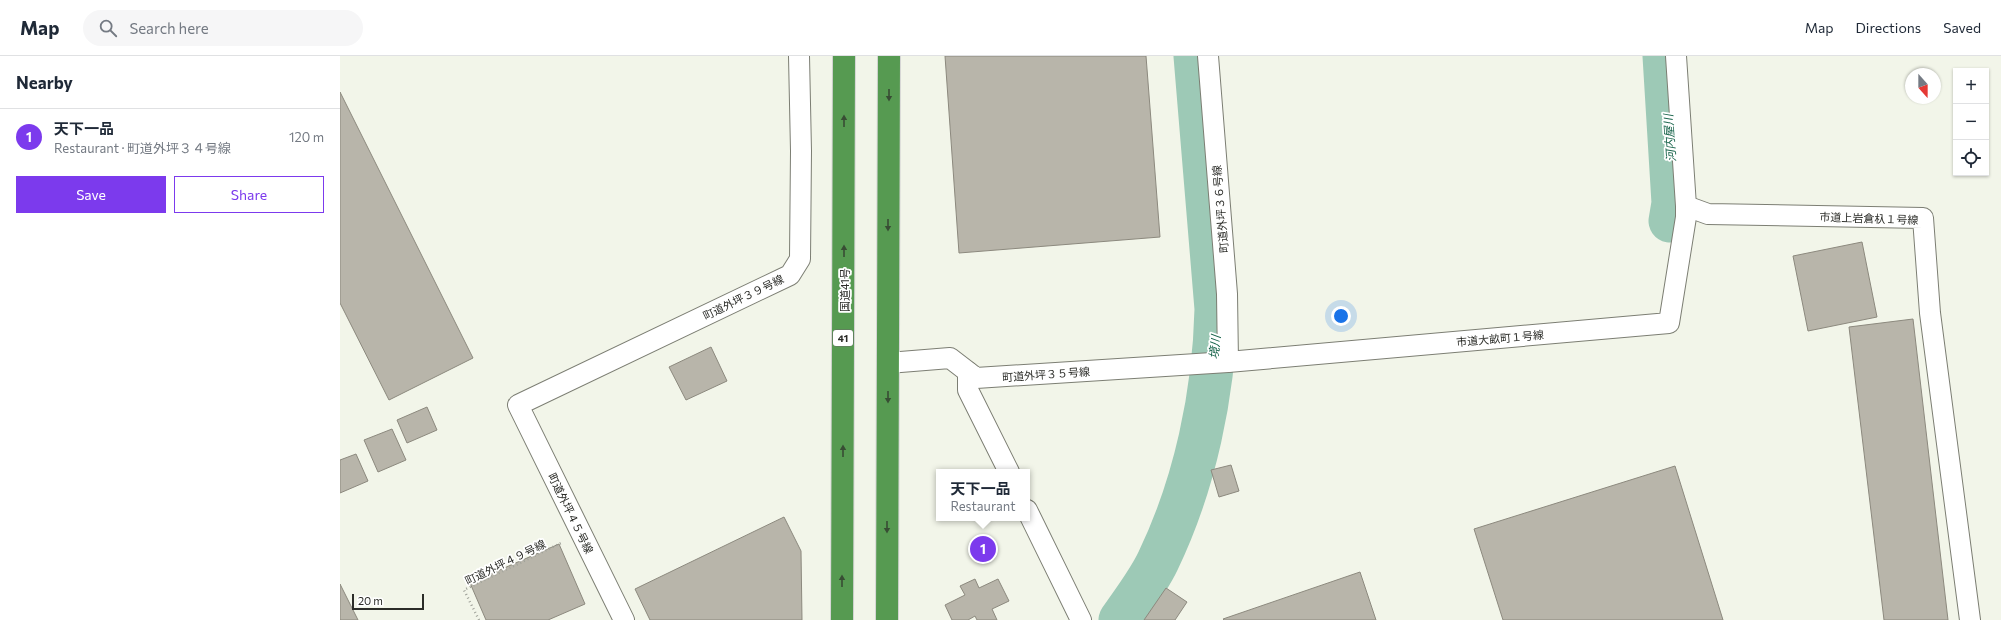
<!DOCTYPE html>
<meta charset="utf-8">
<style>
:root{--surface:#fff;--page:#f6f6f7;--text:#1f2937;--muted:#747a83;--line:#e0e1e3;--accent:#7c3aed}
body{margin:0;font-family:Commissioner,"Noto Sans JP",sans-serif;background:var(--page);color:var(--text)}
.controls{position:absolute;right:12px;top:12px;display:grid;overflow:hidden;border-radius:0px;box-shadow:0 1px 3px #0004}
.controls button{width:36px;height:36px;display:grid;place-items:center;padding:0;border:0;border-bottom:1px solid var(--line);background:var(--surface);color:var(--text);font:20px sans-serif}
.compass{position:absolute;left:1565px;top:12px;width:36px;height:36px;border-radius:50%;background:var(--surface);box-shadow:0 1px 3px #0004;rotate:159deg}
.scale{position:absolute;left:12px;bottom:10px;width:72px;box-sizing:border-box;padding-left:4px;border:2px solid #2b2c28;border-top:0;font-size:11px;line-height:14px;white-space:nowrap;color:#2b2c28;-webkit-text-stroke:3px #fff;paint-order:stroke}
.you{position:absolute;left:1001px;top:260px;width:14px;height:14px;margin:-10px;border:3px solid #fff;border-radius:50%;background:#1a73e8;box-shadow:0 0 0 6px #1a73e833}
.badge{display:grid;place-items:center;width:26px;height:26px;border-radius:50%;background:var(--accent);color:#fff;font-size:13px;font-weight:700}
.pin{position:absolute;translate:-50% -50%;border:2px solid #fff;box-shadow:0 1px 4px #0006}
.popup{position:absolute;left:596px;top:413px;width:94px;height:52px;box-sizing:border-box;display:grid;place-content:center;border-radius:0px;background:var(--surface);filter:drop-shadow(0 1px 3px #0005);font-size:13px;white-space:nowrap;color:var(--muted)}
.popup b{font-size:15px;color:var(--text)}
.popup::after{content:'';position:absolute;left:50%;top:100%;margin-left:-8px;border:8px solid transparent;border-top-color:var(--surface)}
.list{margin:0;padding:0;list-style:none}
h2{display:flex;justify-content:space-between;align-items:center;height:52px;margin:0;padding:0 16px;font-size:17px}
h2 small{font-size:13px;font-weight:400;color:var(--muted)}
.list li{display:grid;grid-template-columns:26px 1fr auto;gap:12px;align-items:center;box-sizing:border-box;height:56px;padding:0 16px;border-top:1px solid var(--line)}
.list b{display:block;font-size:15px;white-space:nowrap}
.list p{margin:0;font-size:13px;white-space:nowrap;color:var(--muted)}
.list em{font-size:13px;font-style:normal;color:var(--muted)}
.actions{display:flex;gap:8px;padding:12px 16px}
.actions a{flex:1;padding:9px 0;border:1px solid var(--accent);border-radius:0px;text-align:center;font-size:14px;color:var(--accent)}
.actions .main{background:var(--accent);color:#fff}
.icon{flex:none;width:22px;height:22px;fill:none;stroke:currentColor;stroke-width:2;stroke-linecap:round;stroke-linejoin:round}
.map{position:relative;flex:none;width:1661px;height:564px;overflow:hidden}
header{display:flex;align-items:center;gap:24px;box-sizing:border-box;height:56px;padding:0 20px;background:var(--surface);border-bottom:1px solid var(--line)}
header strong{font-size:19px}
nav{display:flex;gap:22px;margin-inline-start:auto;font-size:14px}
.search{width:280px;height:36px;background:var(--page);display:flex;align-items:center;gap:10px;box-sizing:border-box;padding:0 14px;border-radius:22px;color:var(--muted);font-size:15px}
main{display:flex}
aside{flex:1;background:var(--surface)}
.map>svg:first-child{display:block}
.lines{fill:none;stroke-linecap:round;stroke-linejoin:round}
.river{stroke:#9dc9b6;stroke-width:43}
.building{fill:#b8b5aa;stroke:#8c897e}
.street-casing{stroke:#7c7e73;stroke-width:22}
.highway-casing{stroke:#d5d5d4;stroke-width:24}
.path{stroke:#a0a29a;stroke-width:2.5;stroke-dasharray:1 3;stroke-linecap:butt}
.street{stroke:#fff;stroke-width:20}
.highway{stroke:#569a51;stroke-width:22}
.oneway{fill:#384d34}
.labels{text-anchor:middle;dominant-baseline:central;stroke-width:3.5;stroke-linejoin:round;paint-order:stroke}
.shield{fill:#fff;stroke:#6b6b68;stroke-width:1}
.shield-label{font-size:10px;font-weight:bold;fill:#2b2c28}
.street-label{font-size:11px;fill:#2b2c28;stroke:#fff}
.water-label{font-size:12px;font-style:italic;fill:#18644b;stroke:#fff}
</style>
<header>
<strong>Map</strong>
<div class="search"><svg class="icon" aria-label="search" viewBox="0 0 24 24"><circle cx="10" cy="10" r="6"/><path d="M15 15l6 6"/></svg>Search here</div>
<nav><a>Map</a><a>Directions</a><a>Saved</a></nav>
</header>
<main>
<aside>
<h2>Nearby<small></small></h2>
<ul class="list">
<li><span class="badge">1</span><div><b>天下一品</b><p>Restaurant · 町道外坪３４号線</p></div><em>120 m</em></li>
</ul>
<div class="actions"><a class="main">Save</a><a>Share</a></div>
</aside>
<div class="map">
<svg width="1661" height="564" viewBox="0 0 1661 564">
<rect width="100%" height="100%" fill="#f2f5e9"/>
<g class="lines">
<!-- river -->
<g class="river">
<polyline points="1324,0 1333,147 1330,165"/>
<path d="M780,564C793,545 808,526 818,505C855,428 874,338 876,253L855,0"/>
</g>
</g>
<!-- building -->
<g class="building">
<polygon points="605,0 806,0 820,181 619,197"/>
<polygon points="0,36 133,302 49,344 0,247"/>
<polygon points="1522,186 1537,261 1468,275 1453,200"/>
<polygon points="1573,263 1608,564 1544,564 1509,271"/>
<polygon points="371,291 387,325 346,344 329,311"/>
<polygon points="87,351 97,374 67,387 57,364"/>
<polygon points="52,373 66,404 38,416 24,384"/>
<polygon points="16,398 28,425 0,437 0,404"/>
<polygon points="891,409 899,435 879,441 871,414"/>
<polygon points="1335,410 1383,564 1163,564 1134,473"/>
<polygon points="444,461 461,495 462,564 310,564 295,533"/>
<polygon points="219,488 245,548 208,564 146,564 130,527"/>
<polygon points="1020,516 1036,564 884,564 883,563"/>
<polygon points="635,523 639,532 658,523 669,545 652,553 657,564 637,564 635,560 628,564 612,564 605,549 625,539 620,530"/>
<polygon points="0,528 18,564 0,564"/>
<polygon points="826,532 847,546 835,564 804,564"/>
</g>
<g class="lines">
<defs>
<g id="street">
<polyline points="868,0 887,238 888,306"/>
<polyline points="1336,0 1346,150 1368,158 1583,162 1590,257 1630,564"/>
<polyline points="548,307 610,302 636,322 888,306 1329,267 1346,161 1346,150"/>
<polyline points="628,316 628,334 669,416"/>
<polyline points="687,454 741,564"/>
<polyline points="284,564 178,349 450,219 460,203 461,95 459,0"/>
</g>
<g id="highway">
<polyline points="502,564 504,0"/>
<polyline points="547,564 549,0"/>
</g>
</defs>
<!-- street casing -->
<use href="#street" class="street-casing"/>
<!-- highway casing -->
<use href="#highway" class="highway-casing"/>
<!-- path -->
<polyline class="path" points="139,564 124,534 221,487"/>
<!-- street -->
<use href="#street" class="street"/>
<!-- highway -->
<use href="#highway" class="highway"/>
</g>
<!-- one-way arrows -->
<defs><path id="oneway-solid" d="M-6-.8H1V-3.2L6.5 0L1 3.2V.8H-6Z"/></defs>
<g class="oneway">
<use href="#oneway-solid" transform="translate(549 39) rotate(90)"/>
<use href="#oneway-solid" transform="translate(504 65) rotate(-90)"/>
<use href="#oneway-solid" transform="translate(548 169) rotate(90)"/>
<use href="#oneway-solid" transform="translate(504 195) rotate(-90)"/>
<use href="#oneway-solid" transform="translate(548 341) rotate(90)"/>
<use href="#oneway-solid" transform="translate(503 395) rotate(-90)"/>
<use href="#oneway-solid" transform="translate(547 471) rotate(90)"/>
<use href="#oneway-solid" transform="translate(502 525) rotate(-90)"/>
</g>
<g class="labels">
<!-- shield labels -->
<rect class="shield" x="493" y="274" width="20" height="16" rx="3"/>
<g class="shield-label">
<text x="503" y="282">41</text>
</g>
<!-- street labels -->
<g class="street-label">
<text transform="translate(880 153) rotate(-95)">町道外坪３６号線</text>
<text transform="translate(1529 162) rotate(2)">市道上岩倉杁１号線</text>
<text transform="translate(504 234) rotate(-90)">国道41号</text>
<text transform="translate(403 241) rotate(-26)">町道外坪３９号線</text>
<text transform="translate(1160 282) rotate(-5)">市道大畝町１号線</text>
<text transform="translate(706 318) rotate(-4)">町道外坪３５号線</text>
<text transform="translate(231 457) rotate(64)">町道外坪４５号線</text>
<text transform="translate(165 506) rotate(-26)">町道外坪４９号線</text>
</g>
<!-- water labels -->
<g class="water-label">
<text transform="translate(1329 82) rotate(-94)">河内屋川</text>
<text transform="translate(874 291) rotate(-84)">境川</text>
</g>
</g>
</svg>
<div class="controls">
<button>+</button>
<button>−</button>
<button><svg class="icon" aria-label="locate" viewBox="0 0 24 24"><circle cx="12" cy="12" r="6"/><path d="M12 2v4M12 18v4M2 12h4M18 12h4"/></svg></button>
</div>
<svg class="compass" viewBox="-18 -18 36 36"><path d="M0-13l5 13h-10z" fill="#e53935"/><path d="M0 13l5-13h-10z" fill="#747a83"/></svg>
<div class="scale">20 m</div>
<div class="you"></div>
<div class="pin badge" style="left:643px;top:493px">1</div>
<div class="popup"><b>天下一品</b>Restaurant</div>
</div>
</main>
